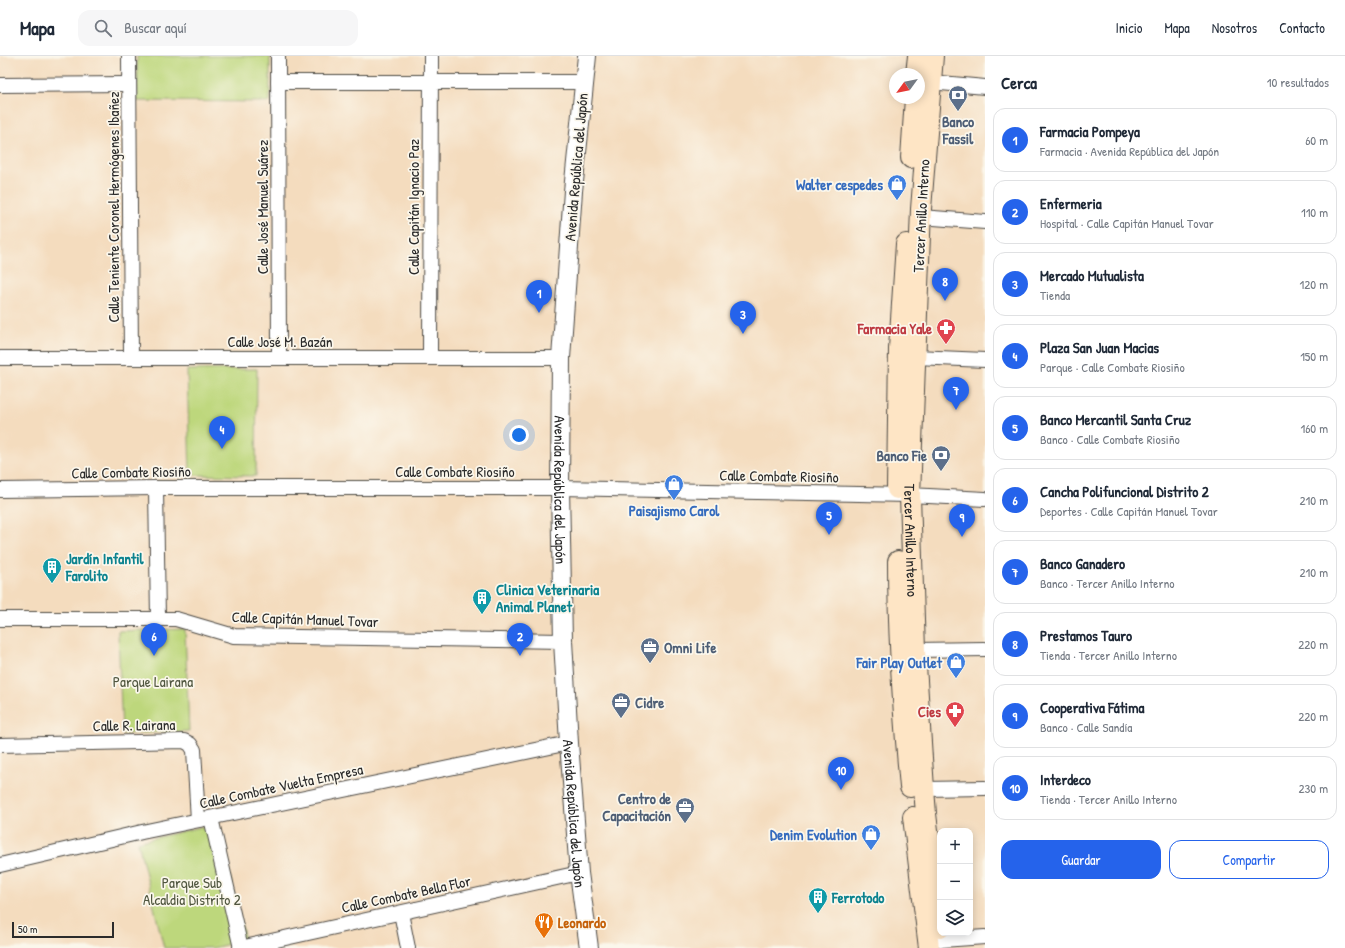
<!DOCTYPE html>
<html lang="es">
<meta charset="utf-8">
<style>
:root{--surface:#fff;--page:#f6f6f7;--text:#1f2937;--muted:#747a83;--line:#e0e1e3;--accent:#2563eb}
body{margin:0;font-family:"Patrick Hand",sans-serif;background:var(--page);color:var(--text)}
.controls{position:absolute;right:12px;bottom:12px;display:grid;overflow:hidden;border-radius:8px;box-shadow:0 2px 10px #0003}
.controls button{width:36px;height:36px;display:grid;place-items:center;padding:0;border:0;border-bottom:1px solid var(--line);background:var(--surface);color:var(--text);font:20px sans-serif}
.compass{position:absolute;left:889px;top:12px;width:36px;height:36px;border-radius:50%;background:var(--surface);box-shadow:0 2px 10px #0003;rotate:237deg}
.scale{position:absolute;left:12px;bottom:10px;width:102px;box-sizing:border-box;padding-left:4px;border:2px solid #2b2b2b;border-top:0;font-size:11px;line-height:14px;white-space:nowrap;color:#2b2b2b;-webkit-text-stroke:3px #fbf7ec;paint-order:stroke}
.you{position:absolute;left:519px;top:379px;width:14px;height:14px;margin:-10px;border:3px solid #fff;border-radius:50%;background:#1a73e8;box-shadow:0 0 0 6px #1a73e833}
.badge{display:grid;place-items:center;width:26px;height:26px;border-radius:50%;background:var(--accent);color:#fff;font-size:13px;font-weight:700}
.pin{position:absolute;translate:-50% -33px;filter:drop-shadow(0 1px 2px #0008)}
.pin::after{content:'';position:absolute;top:21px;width:14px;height:12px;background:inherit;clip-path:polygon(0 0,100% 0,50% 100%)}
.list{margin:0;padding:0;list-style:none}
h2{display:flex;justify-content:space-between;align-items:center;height:52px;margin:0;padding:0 16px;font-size:17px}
h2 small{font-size:13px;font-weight:400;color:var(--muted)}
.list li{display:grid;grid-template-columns:26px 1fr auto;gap:12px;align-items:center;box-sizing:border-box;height:64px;margin:0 8px 8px;padding:0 8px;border:1px solid var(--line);border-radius:12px}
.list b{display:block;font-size:15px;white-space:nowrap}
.list p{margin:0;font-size:13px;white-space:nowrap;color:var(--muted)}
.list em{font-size:13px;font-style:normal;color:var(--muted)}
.actions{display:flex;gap:8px;padding:12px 16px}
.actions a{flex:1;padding:9px 0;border:1px solid var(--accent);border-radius:12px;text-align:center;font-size:14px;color:var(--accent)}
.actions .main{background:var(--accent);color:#fff}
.icon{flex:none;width:22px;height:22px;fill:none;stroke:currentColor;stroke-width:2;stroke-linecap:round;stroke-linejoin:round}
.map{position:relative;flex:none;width:985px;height:892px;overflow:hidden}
header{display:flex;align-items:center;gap:24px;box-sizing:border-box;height:56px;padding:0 20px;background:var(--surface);border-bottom:1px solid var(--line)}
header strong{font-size:19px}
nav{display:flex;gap:22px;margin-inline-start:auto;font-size:14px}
.search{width:280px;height:36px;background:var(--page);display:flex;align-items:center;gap:10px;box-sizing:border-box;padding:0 14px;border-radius:12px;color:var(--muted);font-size:15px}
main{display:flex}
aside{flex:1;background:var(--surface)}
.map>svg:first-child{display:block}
.green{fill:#bdd77c;stroke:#748154}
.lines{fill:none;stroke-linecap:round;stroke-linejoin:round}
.minor-casing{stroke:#494641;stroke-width:16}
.tertiary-casing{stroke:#494641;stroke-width:20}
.secondary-casing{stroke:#494641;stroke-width:22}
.minor{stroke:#fff;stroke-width:14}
.tertiary{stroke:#fff;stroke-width:18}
.secondary{stroke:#fee5c5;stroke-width:20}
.labels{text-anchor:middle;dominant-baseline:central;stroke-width:3.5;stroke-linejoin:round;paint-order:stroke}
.service-label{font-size:15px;font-weight:bold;fill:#4e5e75;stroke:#fbf7ec;text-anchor:end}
.street-label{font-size:15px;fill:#2b2b2b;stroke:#fbf7ec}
.shop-label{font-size:15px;font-weight:bold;fill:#366cbe;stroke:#fbf7ec;text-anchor:end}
.health-label{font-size:15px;font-weight:bold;fill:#be3a42;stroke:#fbf7ec;text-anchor:end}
.culture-label{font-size:15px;font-weight:bold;fill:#0d838f;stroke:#fbf7ec;text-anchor:start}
.park-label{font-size:15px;fill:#50563f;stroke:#fbf7ec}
.food-label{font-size:15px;font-weight:bold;fill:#c56008;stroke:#fbf7ec;text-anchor:start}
</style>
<header>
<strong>Mapa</strong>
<div class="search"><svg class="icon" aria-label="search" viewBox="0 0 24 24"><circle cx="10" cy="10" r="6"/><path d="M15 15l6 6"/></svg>Buscar aquí</div>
<nav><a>Inicio</a><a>Mapa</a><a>Nosotros</a><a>Contacto</a></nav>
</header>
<main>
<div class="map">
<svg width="985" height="892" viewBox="0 0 985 892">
<rect width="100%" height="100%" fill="#fbf7ec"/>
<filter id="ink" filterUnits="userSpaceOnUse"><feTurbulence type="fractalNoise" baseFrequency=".025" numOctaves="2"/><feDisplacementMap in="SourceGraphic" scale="8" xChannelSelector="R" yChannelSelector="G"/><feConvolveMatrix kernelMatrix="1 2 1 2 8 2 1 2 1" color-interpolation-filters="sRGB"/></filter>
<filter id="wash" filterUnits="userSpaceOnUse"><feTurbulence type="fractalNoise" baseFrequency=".012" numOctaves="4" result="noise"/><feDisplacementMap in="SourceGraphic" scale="16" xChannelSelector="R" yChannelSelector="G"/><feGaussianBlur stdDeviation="0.9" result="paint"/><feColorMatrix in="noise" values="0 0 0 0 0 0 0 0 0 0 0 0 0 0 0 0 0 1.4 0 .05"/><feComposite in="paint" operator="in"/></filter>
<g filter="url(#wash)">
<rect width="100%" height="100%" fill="#f4dcbe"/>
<!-- green -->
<g class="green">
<polygon points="137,0 270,0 270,46 137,45"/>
<polygon points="257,313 256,420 190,419 187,314"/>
<polygon points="185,573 189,675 122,678 118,575"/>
<polygon points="217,767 245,884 213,892 164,892 138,786"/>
</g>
</g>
<g filter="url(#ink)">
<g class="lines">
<defs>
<g id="minor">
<polyline points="129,0 131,302"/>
<polyline points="278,0 279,302"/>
<polyline points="278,26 584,26"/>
<polyline points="930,26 985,31"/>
<polyline points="0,29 129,28"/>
<polyline points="921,161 985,166"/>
<polyline points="915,301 985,304"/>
<polyline points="0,302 561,302"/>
<polyline points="430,302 431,0"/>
<polyline points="156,432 158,563"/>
<polyline points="0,434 156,432 560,432 910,439 985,443"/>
<polyline points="0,563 176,563 234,580 563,585"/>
<polyline points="915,594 985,593"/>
<polyline points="0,689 184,685 190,688 194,694 198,764"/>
<polyline points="924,733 985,732"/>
<polyline points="211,762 241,892"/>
<polyline points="0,809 142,776 569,687"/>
<polyline points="401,857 408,892"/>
<polyline points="942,884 985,881"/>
<polyline points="240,892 579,817"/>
</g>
<g id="tertiary">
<path id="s1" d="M587,0L573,135L561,302L560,432L563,585L569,687L579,817L589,892"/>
</g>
<g id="secondary">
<path id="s2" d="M933,0L921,153L910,439L915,594L924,733L926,758L940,872"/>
<polyline points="916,18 918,0"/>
<polyline points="911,102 915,42"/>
<polyline points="897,433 899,293 906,188"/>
<path d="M898,505C898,581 903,656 910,731"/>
<polyline points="913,761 929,892"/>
</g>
</defs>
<!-- minor casing -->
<use href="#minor" class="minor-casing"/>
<!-- tertiary casing -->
<use href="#tertiary" class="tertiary-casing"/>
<!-- secondary casing -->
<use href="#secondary" class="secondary-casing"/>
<!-- minor -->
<use href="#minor" class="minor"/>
<!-- tertiary -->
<use href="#tertiary" class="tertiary"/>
<!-- secondary -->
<use href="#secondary" class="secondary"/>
</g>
</g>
<!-- icons -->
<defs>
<symbol id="bank-pin" viewBox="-11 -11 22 30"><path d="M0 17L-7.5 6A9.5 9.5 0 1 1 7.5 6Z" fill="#5c6f8a" stroke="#fbf7ec"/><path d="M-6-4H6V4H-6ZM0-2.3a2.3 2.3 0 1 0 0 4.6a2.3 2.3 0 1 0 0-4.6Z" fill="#fff"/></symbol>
<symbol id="shop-pin" viewBox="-11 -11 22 30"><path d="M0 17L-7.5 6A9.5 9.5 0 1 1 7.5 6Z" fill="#3f7fe0" stroke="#fbf7ec"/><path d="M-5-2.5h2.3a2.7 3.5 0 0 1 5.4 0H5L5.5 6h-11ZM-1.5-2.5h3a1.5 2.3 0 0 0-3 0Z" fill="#fff"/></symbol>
<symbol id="pharmacy-pin" viewBox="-11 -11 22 30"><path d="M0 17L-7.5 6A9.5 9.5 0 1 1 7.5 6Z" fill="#e0444e" stroke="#fbf7ec"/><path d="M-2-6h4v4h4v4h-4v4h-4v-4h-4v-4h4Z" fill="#fff"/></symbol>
<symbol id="building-pin" viewBox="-11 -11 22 30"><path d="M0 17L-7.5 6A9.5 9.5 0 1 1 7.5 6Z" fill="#0f9aa8" stroke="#fbf7ec"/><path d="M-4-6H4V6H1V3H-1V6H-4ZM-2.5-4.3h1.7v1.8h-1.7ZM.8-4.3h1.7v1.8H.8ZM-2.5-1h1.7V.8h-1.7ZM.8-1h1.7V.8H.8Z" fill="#fff"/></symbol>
<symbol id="office-pin" viewBox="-11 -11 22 30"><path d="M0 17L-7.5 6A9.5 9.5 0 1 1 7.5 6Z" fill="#5c6f8a" stroke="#fbf7ec"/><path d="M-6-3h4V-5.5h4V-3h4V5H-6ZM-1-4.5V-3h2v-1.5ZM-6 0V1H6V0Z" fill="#fff"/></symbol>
<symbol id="restaurant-pin" viewBox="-11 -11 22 30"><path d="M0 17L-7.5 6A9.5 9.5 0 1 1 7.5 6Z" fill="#e8710a" stroke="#fbf7ec"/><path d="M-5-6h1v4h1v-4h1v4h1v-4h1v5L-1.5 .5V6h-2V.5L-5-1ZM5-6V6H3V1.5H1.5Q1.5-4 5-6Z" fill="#fff"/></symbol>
</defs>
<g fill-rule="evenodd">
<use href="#bank-pin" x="947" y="28" width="22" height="30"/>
<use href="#shop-pin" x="886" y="117" width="22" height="30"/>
<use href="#pharmacy-pin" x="935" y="261" width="22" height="30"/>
<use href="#bank-pin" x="930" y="388" width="22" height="30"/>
<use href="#shop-pin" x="663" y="417" width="22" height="30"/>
<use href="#building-pin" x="41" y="500" width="22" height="30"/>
<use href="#building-pin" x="471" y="531" width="22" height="30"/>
<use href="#office-pin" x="639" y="580" width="22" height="30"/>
<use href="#shop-pin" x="945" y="595" width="22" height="30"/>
<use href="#office-pin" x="610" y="635" width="22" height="30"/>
<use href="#pharmacy-pin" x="944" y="644" width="22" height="30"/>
<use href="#office-pin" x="674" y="740" width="22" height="30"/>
<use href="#shop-pin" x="860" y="767" width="22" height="30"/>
<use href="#building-pin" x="807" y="830" width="22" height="30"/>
<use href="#restaurant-pin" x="533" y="855" width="22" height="30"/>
</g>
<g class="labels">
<!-- service labels -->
<g class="service-label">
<text x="958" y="65" text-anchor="middle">Banco<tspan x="958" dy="17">Fassil</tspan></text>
<text x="927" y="399">Banco Fie</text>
<text x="664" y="591" text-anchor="start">Omni Life</text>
<text x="635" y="646" text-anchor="start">Cidre</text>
<text x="671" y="742">Centro de<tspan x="671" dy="17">Capacitación</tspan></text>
</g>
<!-- street labels -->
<g class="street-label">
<text transform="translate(576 111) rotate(-85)">Avenida República del Japón</text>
<text transform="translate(113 151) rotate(-90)">Calle Teniente Coronel Hermógenes Ibañez</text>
<text transform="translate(262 151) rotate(-90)">Calle José Manuel Suárez</text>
<text transform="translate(413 151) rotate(-90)">Calle Capitán Ignacio Paz</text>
<text transform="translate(921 160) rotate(-87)">Tercer Anillo Interno</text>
<text x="280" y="285">Calle José M. Bazán</text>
<text x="455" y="415">Calle Combate Riosiño</text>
<text transform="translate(131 416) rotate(-1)">Calle Combate Riosiño</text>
<text transform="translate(779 420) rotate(1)">Calle Combate Riosiño</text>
<text stroke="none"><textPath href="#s1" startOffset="435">Avenida República del Japón</textPath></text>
<text stroke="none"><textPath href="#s2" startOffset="485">Tercer Anillo Interno</textPath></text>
<text transform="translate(305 563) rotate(2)">Calle Capitán Manuel Tovar</text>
<text transform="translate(134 669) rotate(-1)">Calle R. Lairana</text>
<text transform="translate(281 730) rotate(-12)">Calle Combate Vuelta Empresa</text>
<text stroke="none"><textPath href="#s1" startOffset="759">Avenida República del Japón</textPath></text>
<text transform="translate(406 838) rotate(-12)">Calle Combate Bella Flor</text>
</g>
<!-- shop labels -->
<g class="shop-label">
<text x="883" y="128">Walter cespedes</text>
<text x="674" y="454" text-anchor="middle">Paisajismo Carol</text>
<text x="942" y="606">Fair Play Outlet</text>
<text x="857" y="778">Denim Evolution</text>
</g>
<!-- health labels -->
<g class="health-label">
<text x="932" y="272">Farmacia Yale</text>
<text x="941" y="655">Cies</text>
</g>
<!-- culture labels -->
<g class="culture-label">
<text x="66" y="502">Jardín Infantil<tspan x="66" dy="17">Farolito</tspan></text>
<text x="496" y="533">Clinica Veterinaria<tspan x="496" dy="17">Animal Planet</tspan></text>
<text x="832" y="841">Ferrotodo</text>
</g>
<!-- park labels -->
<g class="park-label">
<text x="153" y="625">Parque Lairana</text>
<text x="192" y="826">Parque Sub<tspan x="192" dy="17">Alcaldia Distrito 2</tspan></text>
</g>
<!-- food labels -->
<g class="food-label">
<text x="558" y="866">Leonardo</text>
</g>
</g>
</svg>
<div class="controls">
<button>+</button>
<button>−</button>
<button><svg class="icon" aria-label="layers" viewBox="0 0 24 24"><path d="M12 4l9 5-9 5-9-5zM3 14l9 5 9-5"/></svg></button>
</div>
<svg class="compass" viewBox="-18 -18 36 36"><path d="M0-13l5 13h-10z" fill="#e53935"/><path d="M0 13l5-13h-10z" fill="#747a83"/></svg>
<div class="scale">50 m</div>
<div class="you"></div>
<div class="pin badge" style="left:539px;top:257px">1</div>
<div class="pin badge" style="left:520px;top:600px">2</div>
<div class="pin badge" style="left:743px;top:278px">3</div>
<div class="pin badge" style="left:222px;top:393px">4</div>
<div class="pin badge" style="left:829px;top:479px">5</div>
<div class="pin badge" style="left:154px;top:600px">6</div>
<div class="pin badge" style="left:956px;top:354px">7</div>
<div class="pin badge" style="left:945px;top:245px">8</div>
<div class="pin badge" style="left:962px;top:481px">9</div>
<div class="pin badge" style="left:841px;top:734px">10</div>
</div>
<aside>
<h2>Cerca<small>10 resultados</small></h2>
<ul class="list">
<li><span class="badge">1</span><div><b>Farmacia Pompeya</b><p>Farmacia · Avenida República del Japón</p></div><em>60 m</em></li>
<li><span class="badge">2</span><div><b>Enfermeria</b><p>Hospital · Calle Capitán Manuel Tovar</p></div><em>110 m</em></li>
<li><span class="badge">3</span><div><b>Mercado Mutualista</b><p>Tienda</p></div><em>120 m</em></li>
<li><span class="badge">4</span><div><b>Plaza San Juan Macias</b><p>Parque · Calle Combate Riosiño</p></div><em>150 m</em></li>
<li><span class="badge">5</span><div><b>Banco Mercantil Santa Cruz</b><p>Banco · Calle Combate Riosiño</p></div><em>160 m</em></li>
<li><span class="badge">6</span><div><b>Cancha Polifuncional Distrito 2</b><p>Deportes · Calle Capitán Manuel Tovar</p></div><em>210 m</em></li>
<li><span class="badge">7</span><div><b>Banco Ganadero</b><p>Banco · Tercer Anillo Interno</p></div><em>210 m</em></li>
<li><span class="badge">8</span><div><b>Prestamos Tauro</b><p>Tienda · Tercer Anillo Interno</p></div><em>220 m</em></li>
<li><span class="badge">9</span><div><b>Cooperativa Fátima</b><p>Banco · Calle Sandía</p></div><em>220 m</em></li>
<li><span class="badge">10</span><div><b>Interdeco</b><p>Tienda · Tercer Anillo Interno</p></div><em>230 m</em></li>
</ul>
<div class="actions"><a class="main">Guardar</a><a>Compartir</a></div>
</aside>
</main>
